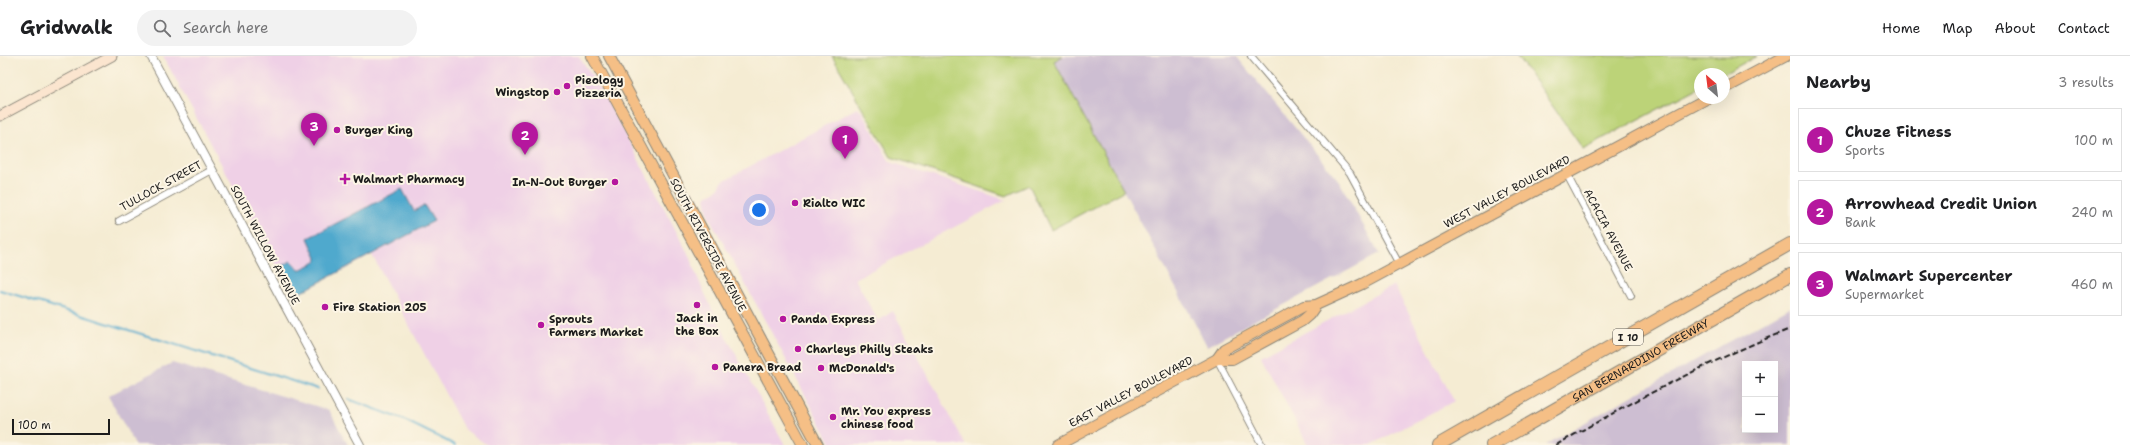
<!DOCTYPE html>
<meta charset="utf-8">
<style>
:root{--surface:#fff;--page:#f2f2f2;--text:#202124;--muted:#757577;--line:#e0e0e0;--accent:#b5179e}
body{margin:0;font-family:"Shantell Sans",sans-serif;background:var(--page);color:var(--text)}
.controls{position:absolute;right:12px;bottom:12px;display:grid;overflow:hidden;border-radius:0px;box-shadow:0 4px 16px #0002}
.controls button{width:36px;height:36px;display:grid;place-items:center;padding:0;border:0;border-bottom:1px solid var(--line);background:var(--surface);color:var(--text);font:20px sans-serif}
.compass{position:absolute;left:1694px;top:12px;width:36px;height:36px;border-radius:50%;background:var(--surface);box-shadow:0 4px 16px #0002;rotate:332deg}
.scale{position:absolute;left:12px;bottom:10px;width:98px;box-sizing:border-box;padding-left:4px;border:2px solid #1c1c1c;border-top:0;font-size:11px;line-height:14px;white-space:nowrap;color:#1c1c1c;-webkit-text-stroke:3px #fcf5e5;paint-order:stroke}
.you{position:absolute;left:759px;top:154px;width:14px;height:14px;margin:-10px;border:3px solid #fff;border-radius:50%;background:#1a73e8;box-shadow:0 0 0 6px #1a73e833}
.badge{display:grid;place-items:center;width:26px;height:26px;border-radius:50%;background:var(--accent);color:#fff;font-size:13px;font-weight:700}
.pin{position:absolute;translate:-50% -33px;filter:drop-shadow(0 1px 2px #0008)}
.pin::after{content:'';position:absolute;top:21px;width:14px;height:12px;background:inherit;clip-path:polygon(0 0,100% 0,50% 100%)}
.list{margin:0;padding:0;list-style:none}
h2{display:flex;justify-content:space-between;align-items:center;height:52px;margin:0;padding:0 16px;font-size:17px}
h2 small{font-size:13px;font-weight:400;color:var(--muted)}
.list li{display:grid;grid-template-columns:26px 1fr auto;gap:12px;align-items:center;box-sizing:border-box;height:64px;margin:0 8px 8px;padding:0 8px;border:1px solid var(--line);border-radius:0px}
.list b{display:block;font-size:15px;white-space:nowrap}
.list p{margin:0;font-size:13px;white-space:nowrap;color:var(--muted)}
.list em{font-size:13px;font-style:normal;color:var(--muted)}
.icon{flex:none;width:22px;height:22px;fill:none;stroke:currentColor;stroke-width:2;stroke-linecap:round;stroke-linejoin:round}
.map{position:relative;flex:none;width:1790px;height:389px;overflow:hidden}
header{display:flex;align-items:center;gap:24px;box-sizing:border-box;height:56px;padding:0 20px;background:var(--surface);border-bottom:1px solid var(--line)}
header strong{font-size:19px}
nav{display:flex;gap:22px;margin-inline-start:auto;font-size:14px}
.search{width:280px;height:36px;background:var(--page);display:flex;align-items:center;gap:10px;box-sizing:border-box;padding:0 14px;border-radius:22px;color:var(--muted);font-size:15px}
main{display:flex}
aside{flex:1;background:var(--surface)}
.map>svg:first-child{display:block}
.built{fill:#efd0e6}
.industrial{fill:#cdbed2;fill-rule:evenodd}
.green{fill:#bcd378;stroke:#6c784a}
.water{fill:#50a9cd;stroke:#366274}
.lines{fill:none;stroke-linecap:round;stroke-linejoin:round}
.stream{stroke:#50a9cd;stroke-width:2}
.minor-casing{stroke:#888478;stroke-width:8}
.tertiary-casing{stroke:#888478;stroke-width:10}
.secondary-casing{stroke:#888478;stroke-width:11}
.primary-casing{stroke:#888478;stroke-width:12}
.motorway-casing{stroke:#888478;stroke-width:14}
.minor{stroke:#fff;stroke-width:6}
.tertiary{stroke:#fff;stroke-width:8}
.secondary{stroke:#fbe5cf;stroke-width:9}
.primary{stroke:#f5bf86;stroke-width:10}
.motorway{stroke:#f5bf86;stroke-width:12}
.rail{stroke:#1c1c1c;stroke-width:2;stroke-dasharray:6 3;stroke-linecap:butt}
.poi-dot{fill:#b5179e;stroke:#fcf5e5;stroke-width:1.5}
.labels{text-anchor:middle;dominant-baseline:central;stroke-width:4;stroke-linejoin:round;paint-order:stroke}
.shield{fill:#fcf5e5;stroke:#5f5d58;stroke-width:1}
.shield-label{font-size:10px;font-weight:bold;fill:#1c1c1c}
.poi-label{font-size:11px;font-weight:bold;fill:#1c1c1c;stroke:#fcf5e5;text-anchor:start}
.street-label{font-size:11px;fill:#1c1c1c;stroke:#fcf5e5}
</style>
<header>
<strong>Gridwalk</strong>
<div class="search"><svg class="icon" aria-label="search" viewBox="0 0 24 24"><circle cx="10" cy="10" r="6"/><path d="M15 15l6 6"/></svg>Search here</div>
<nav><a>Home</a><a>Map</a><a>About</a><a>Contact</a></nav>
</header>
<main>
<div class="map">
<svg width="1790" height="389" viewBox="0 0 1790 389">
<rect width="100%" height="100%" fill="#fcf5e5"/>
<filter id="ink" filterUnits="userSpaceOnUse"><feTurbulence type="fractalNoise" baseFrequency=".025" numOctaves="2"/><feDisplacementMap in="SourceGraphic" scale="8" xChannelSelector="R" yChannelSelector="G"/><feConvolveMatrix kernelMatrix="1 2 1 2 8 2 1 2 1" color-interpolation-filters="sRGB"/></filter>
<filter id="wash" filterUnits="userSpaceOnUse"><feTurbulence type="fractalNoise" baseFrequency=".012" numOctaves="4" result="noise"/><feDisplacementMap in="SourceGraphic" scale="16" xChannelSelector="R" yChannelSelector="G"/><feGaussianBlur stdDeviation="0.9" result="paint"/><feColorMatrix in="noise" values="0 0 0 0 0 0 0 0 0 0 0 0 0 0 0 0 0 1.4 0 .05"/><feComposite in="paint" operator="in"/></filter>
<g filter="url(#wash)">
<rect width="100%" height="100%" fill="#f5ecd3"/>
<!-- built -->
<g class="built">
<polygon points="163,0 579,0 604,38 693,207 693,211 715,260 785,389 487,389 464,373 372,199 293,241"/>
<polygon points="857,52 862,56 890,106 1006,144 855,223 878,265 893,255 966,389 832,389 708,159 705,141 716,135 723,125"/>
<polygon points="1394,229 1454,345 1371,389 1308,389 1261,300"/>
</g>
<!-- industrial -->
<g class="industrial">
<polygon points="1063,0 1236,0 1339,125 1379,198 1207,290 1054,5"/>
<path d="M1790,251V389H1545ZM1745,308H1775V374H1745Z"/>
<polygon points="172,307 329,354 348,389 135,389 108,340"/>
</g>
<!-- green -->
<g class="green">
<polygon points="832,0 1063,0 1054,5 1124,135 1051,174 1029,129 1006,140 891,101"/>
<polygon points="1517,0 1757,0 1723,18 1700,18 1700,31 1583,93"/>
</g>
<!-- water -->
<path class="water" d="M402,133L414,155L424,149L434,165L292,241C289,225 295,227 280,217C280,210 286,208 291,205L299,214L316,206L317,202L308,182Z"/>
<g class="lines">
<!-- stream -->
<g class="stream">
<polyline points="0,234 318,333"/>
<polyline points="348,343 402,363 455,389"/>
</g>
</g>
</g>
<g filter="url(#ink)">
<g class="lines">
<defs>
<g id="minor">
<polyline points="1251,0 1350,117 1399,208"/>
<polyline points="1566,117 1631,240"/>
<polyline points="119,165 212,114"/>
<polyline points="1217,303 1262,389"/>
</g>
<polyline id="tertiary" points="151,0 360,389"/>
<polyline id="secondary" points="0,60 112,0"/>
<g id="primary">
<polyline points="592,0 803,389"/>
<polyline points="609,0 818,389"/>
<polyline points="1724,33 1786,0"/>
<polyline points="1217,303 1232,303 1302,265 1309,259 1316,249"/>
<polyline points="1058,389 1217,303 1224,293 1304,250 1316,249 1362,228 1708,42"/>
</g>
<g id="motorway">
<polyline points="1438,389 1790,188"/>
<path id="s1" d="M1492,389L1790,219"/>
</g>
</defs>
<!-- minor casing -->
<use href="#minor" class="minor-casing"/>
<!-- tertiary casing -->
<use href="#tertiary" class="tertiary-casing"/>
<!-- secondary casing -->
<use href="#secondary" class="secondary-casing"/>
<!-- primary casing -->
<use href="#primary" class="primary-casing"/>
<!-- motorway casing -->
<use href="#motorway" class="motorway-casing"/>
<!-- minor -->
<use href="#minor" class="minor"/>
<!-- tertiary -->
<use href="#tertiary" class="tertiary"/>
<!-- secondary -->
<use href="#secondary" class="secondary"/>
<!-- primary -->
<use href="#primary" class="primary"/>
<!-- motorway -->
<use href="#motorway" class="motorway"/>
<!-- rail -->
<path class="rail" d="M1556,389C1632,346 1708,305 1790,273"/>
</g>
</g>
<!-- markers -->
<g class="poi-dot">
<circle cx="567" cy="30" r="4"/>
<circle cx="557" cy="36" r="4"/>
<circle cx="337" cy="74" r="4"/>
<path d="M343 117h4v4h4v4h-4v4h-4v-4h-4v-4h4z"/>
<circle cx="615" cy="126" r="4"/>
<circle cx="795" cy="147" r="4"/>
<circle cx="697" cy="249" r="4"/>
<circle cx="325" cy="251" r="4"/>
<circle cx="783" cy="263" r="4"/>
<circle cx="541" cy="269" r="4"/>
<circle cx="798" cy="293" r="4"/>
<circle cx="715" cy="311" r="4"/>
<circle cx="821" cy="312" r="4"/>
<circle cx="833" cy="361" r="4"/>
</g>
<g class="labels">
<!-- shield labels -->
<rect class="shield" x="1613" y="273" width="30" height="16" rx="3"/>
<g class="shield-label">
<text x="1628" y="281">I 10</text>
</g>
<!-- poi labels -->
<g class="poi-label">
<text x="575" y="24">Pieology<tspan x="575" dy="13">Pizzeria</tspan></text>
<text x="549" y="36" text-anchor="end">Wingstop</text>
<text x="345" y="74">Burger King</text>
<text x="353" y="123">Walmart Pharmacy</text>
<text x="607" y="126" text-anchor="end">In-N-Out Burger</text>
<text x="803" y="147">Rialto WIC</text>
<text x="333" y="251">Fire Station 205</text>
<text x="697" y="262" text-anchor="middle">Jack in<tspan x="697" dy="13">the Box</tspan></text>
<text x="549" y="263">Sprouts<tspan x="549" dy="13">Farmers Market</tspan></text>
<text x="791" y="263">Panda Express</text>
<text x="806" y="293">Charleys Philly Steaks</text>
<text x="723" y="311">Panera Bread</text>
<text x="829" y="312">McDonald's</text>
<text x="841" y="355">Mr. You express<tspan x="841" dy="13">chinese food</tspan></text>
</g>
<!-- street labels -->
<g class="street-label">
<text transform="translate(161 130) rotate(-29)">TULLOCK STREET</text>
<text transform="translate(1507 136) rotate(-28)">WEST VALLEY BOULEVARD</text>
<text transform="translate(1608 174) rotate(62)">ACACIA AVENUE</text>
<text transform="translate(265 189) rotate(62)">SOUTH WILLOW AVENUE</text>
<text transform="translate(708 189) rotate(62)">SOUTH RIVERSIDE AVENUE</text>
<text stroke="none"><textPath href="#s1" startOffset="171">SAN BERNARDINO FREEWAY</textPath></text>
<text transform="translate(1131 336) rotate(-28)">EAST VALLEY BOULEVARD</text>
</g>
</g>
</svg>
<div class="controls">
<button>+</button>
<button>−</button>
</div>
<svg class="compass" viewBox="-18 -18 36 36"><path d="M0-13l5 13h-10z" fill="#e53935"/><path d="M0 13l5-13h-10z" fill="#757577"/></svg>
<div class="scale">100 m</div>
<div class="you"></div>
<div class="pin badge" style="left:845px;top:103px">1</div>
<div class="pin badge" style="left:525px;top:99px">2</div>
<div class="pin badge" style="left:314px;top:90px">3</div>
</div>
<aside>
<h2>Nearby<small>3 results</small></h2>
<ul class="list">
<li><span class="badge">1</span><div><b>Chuze Fitness</b><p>Sports</p></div><em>100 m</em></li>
<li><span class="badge">2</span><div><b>Arrowhead Credit Union</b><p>Bank</p></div><em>240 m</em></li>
<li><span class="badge">3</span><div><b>Walmart Supercenter</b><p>Supermarket</p></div><em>460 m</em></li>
</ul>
</aside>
</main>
